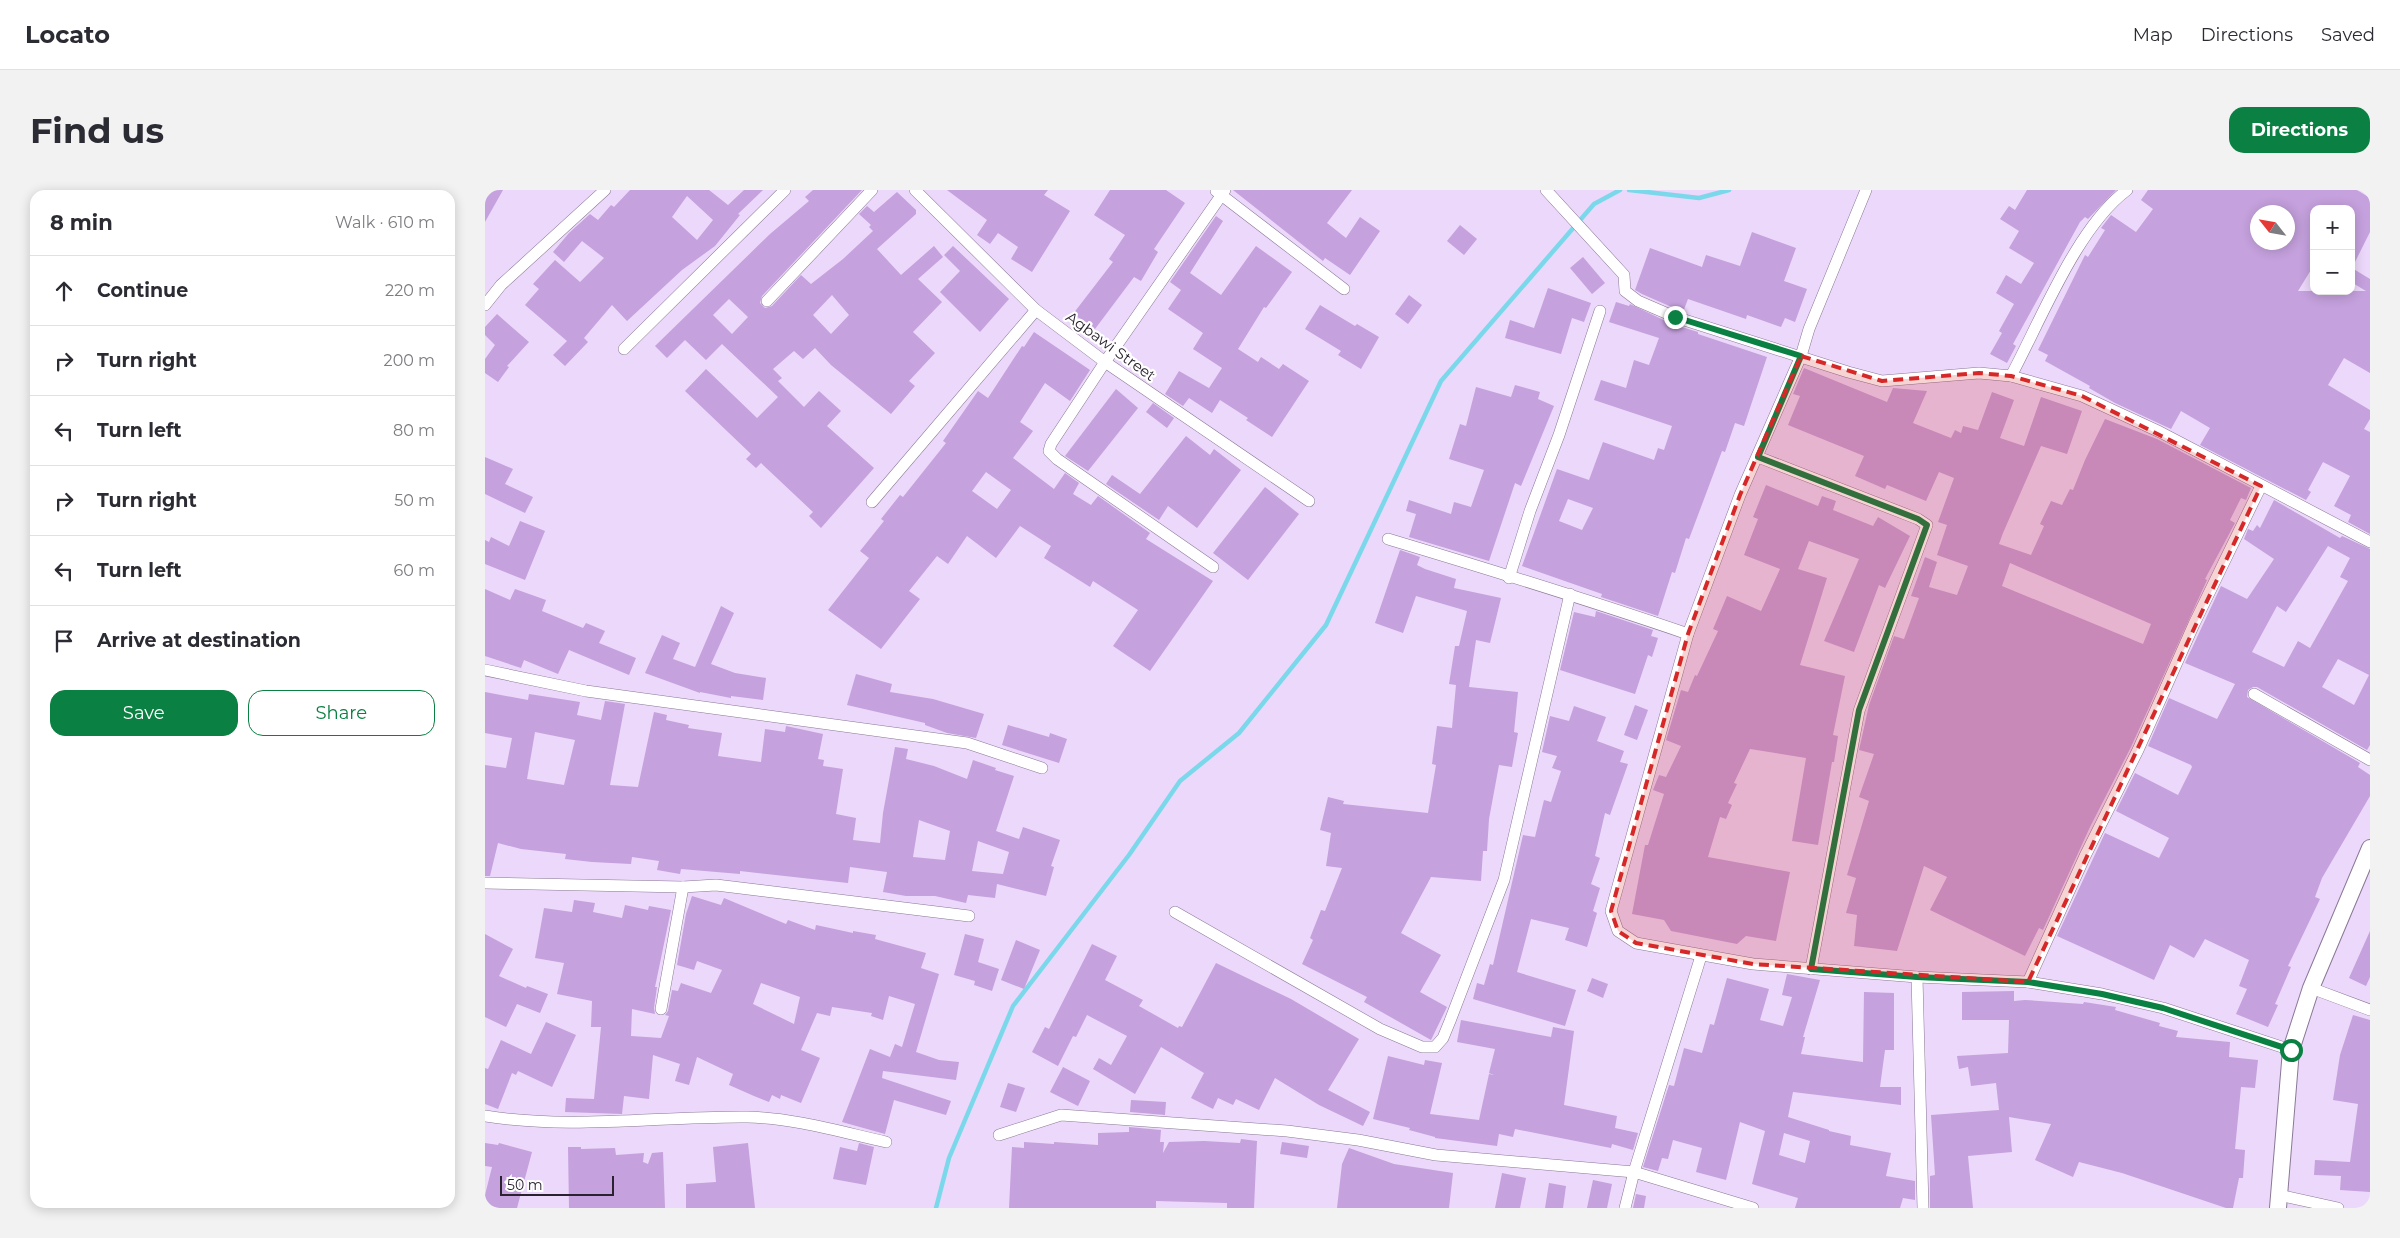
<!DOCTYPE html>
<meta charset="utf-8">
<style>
:root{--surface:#fff;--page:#f2f2f3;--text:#2b2b33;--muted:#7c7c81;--line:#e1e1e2;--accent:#0b8043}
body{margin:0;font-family:Montserrat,sans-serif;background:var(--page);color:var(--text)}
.controls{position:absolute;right:15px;top:15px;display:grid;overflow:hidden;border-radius:10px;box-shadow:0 2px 12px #0003}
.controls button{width:45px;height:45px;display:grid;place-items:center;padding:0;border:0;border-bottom:1px solid var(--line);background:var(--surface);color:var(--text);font:25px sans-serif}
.compass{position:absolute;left:1765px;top:15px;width:45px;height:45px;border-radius:50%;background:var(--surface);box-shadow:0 2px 12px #0003;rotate:301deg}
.scale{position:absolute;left:15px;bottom:12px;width:114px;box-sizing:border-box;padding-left:5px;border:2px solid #2a232f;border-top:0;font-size:14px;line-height:18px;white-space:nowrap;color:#2a232f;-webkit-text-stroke:4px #fff;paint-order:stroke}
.stop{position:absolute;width:15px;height:15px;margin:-11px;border:4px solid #0b8043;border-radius:50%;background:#fff}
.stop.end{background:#0b8043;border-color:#fff;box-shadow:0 1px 5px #0008}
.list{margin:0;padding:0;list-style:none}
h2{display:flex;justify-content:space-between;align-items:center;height:65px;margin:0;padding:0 20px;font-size:21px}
h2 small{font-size:16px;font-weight:400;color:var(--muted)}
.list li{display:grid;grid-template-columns:32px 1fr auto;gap:15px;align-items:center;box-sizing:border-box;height:70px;padding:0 20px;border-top:1px solid var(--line)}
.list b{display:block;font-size:19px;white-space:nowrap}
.list em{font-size:16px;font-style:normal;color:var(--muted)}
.actions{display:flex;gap:10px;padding:15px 20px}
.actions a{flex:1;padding:11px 0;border:1px solid var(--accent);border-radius:15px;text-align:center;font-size:18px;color:var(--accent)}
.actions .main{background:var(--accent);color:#fff}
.icon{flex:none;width:28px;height:28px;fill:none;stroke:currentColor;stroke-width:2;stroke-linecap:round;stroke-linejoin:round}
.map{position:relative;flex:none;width:1885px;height:1018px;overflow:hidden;border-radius:15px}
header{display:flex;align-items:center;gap:30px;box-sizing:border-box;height:70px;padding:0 25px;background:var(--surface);border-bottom:1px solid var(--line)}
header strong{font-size:24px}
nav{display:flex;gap:28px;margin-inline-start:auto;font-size:18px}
.intro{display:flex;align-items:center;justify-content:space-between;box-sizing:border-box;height:120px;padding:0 30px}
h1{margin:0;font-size:35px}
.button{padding:12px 22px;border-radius:15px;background:var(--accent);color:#fff;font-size:18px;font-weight:700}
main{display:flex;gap:30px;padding:0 30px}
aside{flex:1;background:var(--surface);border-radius:15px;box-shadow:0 2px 12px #0003}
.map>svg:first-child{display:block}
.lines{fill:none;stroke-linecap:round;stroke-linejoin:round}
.stream{stroke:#7bd8eb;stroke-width:4.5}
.building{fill:#c5a1dd;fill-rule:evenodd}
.minor-casing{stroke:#8a7896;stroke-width:12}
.secondary-casing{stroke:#8a7896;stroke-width:18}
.minor{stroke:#fff;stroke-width:11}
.secondary{stroke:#fff;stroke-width:16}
.route{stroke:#0b8043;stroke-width:6}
.marked{fill:#d62828;fill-opacity:0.2;stroke:#d62828;stroke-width:4;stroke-dasharray:10 6;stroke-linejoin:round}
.labels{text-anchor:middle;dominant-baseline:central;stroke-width:4.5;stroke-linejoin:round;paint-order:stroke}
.street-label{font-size:15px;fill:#2a232f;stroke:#fff}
</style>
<header>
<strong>Locato</strong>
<nav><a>Map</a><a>Directions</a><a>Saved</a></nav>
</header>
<div class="intro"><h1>Find us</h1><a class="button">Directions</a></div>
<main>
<aside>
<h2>8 min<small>Walk · 610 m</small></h2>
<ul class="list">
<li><svg class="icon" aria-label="ahead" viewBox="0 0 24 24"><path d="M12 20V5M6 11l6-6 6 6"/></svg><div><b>Continue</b></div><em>220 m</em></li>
<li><svg class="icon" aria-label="right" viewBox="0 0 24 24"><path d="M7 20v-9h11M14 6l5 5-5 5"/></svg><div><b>Turn right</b></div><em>200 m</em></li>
<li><svg class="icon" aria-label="left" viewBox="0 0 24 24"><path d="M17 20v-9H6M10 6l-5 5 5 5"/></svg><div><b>Turn left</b></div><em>80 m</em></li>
<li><svg class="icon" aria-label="right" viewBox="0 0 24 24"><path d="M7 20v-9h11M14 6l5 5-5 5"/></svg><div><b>Turn right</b></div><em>50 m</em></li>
<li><svg class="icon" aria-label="left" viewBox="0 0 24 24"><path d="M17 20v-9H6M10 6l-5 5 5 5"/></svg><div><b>Turn left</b></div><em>60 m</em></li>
<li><svg class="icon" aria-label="arrive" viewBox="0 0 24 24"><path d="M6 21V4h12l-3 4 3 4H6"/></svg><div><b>Arrive at destination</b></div></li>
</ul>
<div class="actions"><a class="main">Save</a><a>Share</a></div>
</aside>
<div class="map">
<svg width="1885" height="1018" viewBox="0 0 1885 1018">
<rect width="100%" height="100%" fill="#ecd8fa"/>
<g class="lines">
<!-- stream -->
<g class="stream">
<polyline points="1144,0 1214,8 1244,0"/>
<polyline points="451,1018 464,968 528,816 644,665 695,591 754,543 841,435 956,191 1109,14 1135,0"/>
</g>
</g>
<!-- building -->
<g class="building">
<polygon points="0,0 18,0 0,32"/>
<path d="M145,0H224L243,15L259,0H278L253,24L255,25L230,56L197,80L142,131L127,115L99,148L103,152L80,176L68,165L82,151L40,115L54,99L48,94L70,70L95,92L119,68L97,51L79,72L68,62L84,43L105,24L113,30L126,15L129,17ZM202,6L228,30L212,50L187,27Z"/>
<path d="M328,0H377L277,106L275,113L280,118L287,116L316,85L326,94L358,69L388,41L384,37L386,35L374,24L382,16L389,22L412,2L431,20V24L392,59L416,85L449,56L458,67L433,89L457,112L428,142L450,163L424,191L430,196L406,224L346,175L330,158L318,169L309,161L288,179L297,188L293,191L319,217L334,201L356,221L342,236L389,278L336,338L324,326L328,322L276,273L271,278L261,269L266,264L200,201L221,179L272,228L293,207L237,154L221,170L200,150L182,168L170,156L285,44L324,11L320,7ZM347,105L364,125L346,144L328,125ZM244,109L263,127L247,144L228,125Z"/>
<polygon points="462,0 563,0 559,5 585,21 547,82 526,69 533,57 513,43 505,54 492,45 502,30"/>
<polygon points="625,0 681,0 700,13 669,59 673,62 656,91 649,87 610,139 588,124 628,72 624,69 640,45 609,25"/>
<polygon points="748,0 867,0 842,33 861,48 875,27 895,41 865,85 840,68 838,71"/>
<polygon points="1542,0 1631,0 1603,29 1600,27 1595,32 1528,154 1531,156 1522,173 1505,164 1517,143 1514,141 1529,114 1511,103 1521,85 1536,94 1549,73 1524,58 1534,41 1515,29 1524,16 1530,20"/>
<path d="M1663,0H1872L1885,8V42L1867,78L1885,89V183L1859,168L1843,195L1885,220V229L1879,239L1885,242V344L1863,332L1866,325L1849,316L1865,286L1838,272L1823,300L1826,302L1821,310L1715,255L1725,238L1696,221L1686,239L1630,213L1604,198L1605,196L1560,171L1563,165L1553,160L1600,65L1603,67L1620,40L1616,38L1626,25L1651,42L1668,19L1656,10ZM1829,19H1866V92L1881,101H1813L1829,75ZM1772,22H1802V52H1772Z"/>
<polygon points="731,26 738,31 705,83 736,105 771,56 807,82 781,118 779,117 753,159 773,172 776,167 794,179 798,174 824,191 787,247 761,230 763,228 735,210 727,223 704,208 698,216 680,204 694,181 724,198 737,178 708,159 718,143 683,119 696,100 685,92"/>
<polygon points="975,35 992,49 979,65 962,51"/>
<polygon points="1267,42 1311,58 1299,91 1322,99 1310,132 1300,128 1296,137 1262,125 1261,129 1203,109 1198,122 1157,104 1150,100 1165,58 1217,77 1221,65 1255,76"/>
<polygon points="468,56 524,109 495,142 455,102 475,81 459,65"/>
<polygon points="1098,67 1120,93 1107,104 1085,78"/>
<polygon points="1063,98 1106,113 1099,132 1087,128 1076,164 1020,148 1025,130 1049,138"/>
<polygon points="924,105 937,115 923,134 910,124"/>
<path d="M1131,112L1144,116L1145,114L1187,134L1213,142V144L1282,167L1259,236L1250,233L1240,262L1237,261L1204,349L1201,348L1190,383L1187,382L1173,426L1116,407L1117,404L1037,376L1072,279L1104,290L1118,252L1169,270L1173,258L1179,260L1187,236L1109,210L1116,190L1141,198L1149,170L1164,175L1174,148L1124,132ZM1083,309L1108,318L1097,340L1074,331Z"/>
<polygon points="835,115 870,136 872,134 894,147 876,179 853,165 856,161 820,139"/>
<polygon points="12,124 44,152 22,176 24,177 13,192 0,183 0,169 10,155 0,145 0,137"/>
<path d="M549,142L605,180L585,211L560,193L535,232L548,241L528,268L569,299L580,283L594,293L588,304L606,315L613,306L665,343L661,349L728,391L665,481L628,456L653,420L608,391L605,397L559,368L566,356L535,336L511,368L482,346L463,374L452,366L424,401L435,409L396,459L343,420L384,368L375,361L399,331L396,329L415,305L418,307L461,253L458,251L493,201L503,208L537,156L539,157ZM501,282L526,300L512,319L487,301Z"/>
<path d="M1319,178L1402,212L1408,198L1442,201L1428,233L1466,248L1470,240L1476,243L1478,236L1493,240L1507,202L1529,210L1515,248L1539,256L1556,207L1597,221L1582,264L1556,256L1518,343L1514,354L1546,365L1559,336L1555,334L1566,311L1577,315L1585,299L1588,300L1600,270L1620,229L1672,249L1766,298L1761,310L1756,308L1745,330L1750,333L1720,389L1722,390L1646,557L1605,637L1558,740L1554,738L1540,766L1445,720L1462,687L1439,676L1412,761L1369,756L1372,725L1361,723L1371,688L1362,685L1384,611L1374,607L1389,564L1374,560L1384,515L1409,446L1419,449L1434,408L1426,406L1440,367L1452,372L1444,397L1472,405L1483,376L1452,365L1462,335L1453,332L1469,288L1454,282L1441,311L1402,295L1400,299L1370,286L1379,266L1303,235L1315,206L1308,204ZM1525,373L1666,434L1658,454L1517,396Z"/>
<polygon points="1030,195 1055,202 1053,209 1069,216 1036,296 1030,293 1004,371 924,347 931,324 921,321 924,310 966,324 969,312 986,317 999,280 964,269 975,234 981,236 991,197 1026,207"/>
<polygon points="631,199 653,218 603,281 580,266"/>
<polygon points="668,213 689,228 682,238 661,222"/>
<polygon points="701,246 725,265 729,259 756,280 712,338 683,316 674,330 621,294 627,285 655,304"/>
<polygon points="0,267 28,279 20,294 48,307 40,323 0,304"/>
<polygon points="1281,295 1333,316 1337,306 1351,311 1348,320 1388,336 1393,327 1425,346 1400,398 1394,395 1369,462 1339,451 1374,369 1324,351 1313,379 1342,388 1315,475 1360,486 1348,545 1353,546 1349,572 1347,572 1333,655 1307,651 1321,568 1265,559 1249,593 1252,594 1243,613 1247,615 1241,629 1235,627 1223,667 1305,682 1291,751 1261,746 1252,754 1186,741 1179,730 1147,724 1160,655 1163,655 1179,604 1168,600 1174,585 1181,587 1196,556 1181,550 1196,500 1203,502 1210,485 1212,486 1233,441 1228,439 1242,406 1276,421 1295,379 1259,365 1273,329 1268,327"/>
<polygon points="780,297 814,324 763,390 728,363"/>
<path d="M1789,310L1855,348L1857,346L1885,359V555L1882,560L1772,497H1768L1763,500L1762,507L1875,573L1873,577L1885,585V606L1837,688L1830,707L1835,709L1803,776L1806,777L1790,814L1793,815L1783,837L1751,824L1762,799L1754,796L1764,770L1720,749L1709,768L1685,755L1669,790L1572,746L1620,643L1674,668L1684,648L1631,621L1650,583L1693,605L1707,577L1706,575L1663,556L1684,508L1732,529L1750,494L1700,473L1736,396L1762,409L1789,369L1759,349L1763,339L1768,341L1772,335L1775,338ZM1843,356L1865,368L1855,387L1863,391L1825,458L1813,451L1799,477L1767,462L1792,416L1801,422ZM1853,469L1884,485L1869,515L1837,497Z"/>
<polygon points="35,331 60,341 40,390 0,374 0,350 4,352 6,347 24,356"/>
<polygon points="915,360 935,367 932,375 940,379 971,389 969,398 1016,408 1005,453 991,450 984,497 1033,502 1029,542 1033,543 1027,577 1014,575 1004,629 1002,661 998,661 996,691 946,687 916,743 956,765 935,802 962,817 946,850 879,812 882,807 817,774 828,750 825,748 836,720 840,721 857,678 841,676 846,643 835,640 843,607 859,611 858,614 943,623 951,575 947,574 952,536 967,538 971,495 964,494 970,456 974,456 982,421 931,406 918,443 890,433"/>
<polygon points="0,399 25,410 30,399 61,410 57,421 98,438 101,433 120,441 114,453 151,468 144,485 84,460 73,484 39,470 36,478 0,466"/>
<polygon points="236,416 249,423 226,474 250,483 281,488 278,510 246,506 246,508 215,502 215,503 160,483 177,445 195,453 188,469 210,477"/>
<polygon points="1111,421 1168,440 1166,446 1173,448 1167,467 1163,465 1150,504 1075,480 1089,422 1110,427"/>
<polygon points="371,484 407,494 405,502 448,509 499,524 491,548 462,543 440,535 440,533 362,515"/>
<path d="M0,502L43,510L44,504L95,512L92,525L116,530L120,511L140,514L125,595L153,597L169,522L182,525L181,530L204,535L203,538L237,543L233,566L276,572L280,539L300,542L301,536L338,544L333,569L339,570L338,576L358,579L351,624L371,628L368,650L395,653L398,623L410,557L423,559L421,569L449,576L482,589L488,570L511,578L510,580L529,586L511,641L534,649L538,637L575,650L566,676L569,677L561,706L512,694L510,708L483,705L481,713L450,706H421L398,702L402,682L365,677L363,693L255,681V684L196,679L195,684L172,680L174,671L147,667L146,674L107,672L80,669L81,664L36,659L13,653L5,686H0V575L21,578L27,548L0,543ZM50,542L90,550L79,595L42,589ZM434,630L465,641L460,670L428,667ZM493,651L524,662L518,684L487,681Z"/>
<polygon points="1150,515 1163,520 1152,550 1139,545"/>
<polygon points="1089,516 1121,527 1112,551 1139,561 1135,572 1143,574 1125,625 1120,623 1110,666 1115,668 1106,694 1115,698 1108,721 1112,723 1102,757 1080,750 1084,738 1046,729 1032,782 1091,800 1080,836 988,809 992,793 999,795 1005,774 1008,775 1038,645 1050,647 1059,610 1066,612 1076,581 1067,578 1072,566 1057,562 1065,526 1084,531"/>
<polygon points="523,535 564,547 565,543 582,549 574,573 517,555"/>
<path d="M207,706L236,715L239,708L301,734L303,730L330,740L331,735L368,743V741L391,745L390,749L441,763L436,778L454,784L431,862L454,870L474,872L471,890L398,881L397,888L466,911L461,925L409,910L400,944L357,932L385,859L405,867L410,854L417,857L430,814L404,806L398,830L386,826L387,823L347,817L345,826L332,823L316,860L335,868L316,913L296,905L295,909L287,905L284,912L269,906L244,895L248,884L212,867L204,895L190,891L195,874L168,865L164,909L139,906L137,924L80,922L81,908L109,909L116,837H106L107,811L72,804L79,773L50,768L59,718L87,722L89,710L110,713L108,722L137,728L140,715L163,720L164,716L186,720L170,797H172L169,818L170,824L147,819L146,846L176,848L184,826L180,825L183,821L187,800L193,801L196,793L226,803L237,780L212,771L209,780L192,775L201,724ZM276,793L315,807L309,834L268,814Z"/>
<polygon points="1885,741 1885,787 1881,796 1864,788"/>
<polygon points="0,744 28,759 14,786 41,798 42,796 63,804 55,823 32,814 21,837 0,827"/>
<polygon points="480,744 499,749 493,772 514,779 507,801 489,795 490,791 469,785"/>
<polygon points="531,750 555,760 539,799 516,790"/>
<polygon points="607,754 632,766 620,790 658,810 654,816 693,838 694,836 697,837 731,773 806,809 874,849 843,900 885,922 878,936 834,915 790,888 774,920 751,909 748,915 733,908 728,919 706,908 719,883 676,857 650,904 608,879 614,868 626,875 642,846 602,825 591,847 588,846 573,876 547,862 560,837 564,839"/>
<path d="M1302,784L1335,790L1318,847H1320L1316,864L1378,872L1379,802L1409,803V860H1400L1395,897H1416V915L1308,902L1303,927L1344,940V941L1366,946L1365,955L1406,963L1401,986L1430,991V1010L1418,1008L1415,1018H1310L1313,1008L1267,994L1280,941L1255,932L1241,990L1211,982L1217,958L1188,950L1183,969L1177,968L1173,981L1158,977L1184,895L1189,896L1199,858L1217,863L1225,834L1229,835L1242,788L1284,799L1275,830L1298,836L1307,807L1297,805ZM1299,943L1325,951L1320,973L1294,965Z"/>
<polygon points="1107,788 1123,794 1118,808 1102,801"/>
<polygon points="1529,801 1529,811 1540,810 1598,814 1599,812 1631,817 1630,820 1675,833 1674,836 1693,841 1691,847 1745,852 1744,867 1773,870 1770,898 1756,897 1750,959 1760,960 1758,988 1754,988 1748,1018 1741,1018 1637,983 1594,972 1588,987 1550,970 1566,934 1524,927 1527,962 1483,966 1488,1018 1445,1018 1445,986 1450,985 1446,925 1514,920 1511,893 1486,896 1483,877 1474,879 1472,866 1523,863 1524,830 1477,830 1477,802"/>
<polygon points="1868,825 1885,830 1885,1002 1855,1000 1856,986 1829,985 1830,970 1865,972 1873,914 1848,910 1855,865"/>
<polygon points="976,830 1066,847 1068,837 1089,841 1079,915 1132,926 1130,938 1153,943 1148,960 1127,954 1126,958 1030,939 1028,947 1014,944 1012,956 950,948 950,947 924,940 925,938 888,929 903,866 939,875 940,870 957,873 945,924 994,930 1004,884 1009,885 1004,883 1010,859 972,852"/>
<polygon points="61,832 91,845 67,897 33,881 31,885 27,883 13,919 0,914 0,878 3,879 16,850 46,864"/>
<polygon points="578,877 605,891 593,916 565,902"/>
<polygon points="523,893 540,898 531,922 515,917"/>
<polygon points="646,910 681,912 680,925 645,922"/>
<polygon points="644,937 676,940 675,952 679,952 678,963 684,952 719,951 755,953 756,949 772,951 769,1018 742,1018 742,1013 671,1011 671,1018 524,1018 527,957 539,958 539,952 569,954 569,952 613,955 613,943 644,942"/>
<polygon points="797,952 824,956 822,968 795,964"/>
<polygon points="0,953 13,955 14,953 47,962 32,1018 0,1018 0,1005 7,977 0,976"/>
<polygon points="263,953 270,1018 201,1018 201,994 231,992 228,957"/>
<polygon points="374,953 389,957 381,995 348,989 355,957 372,961"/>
<polygon points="83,957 96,957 96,959 130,958 131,965 159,963 158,972 163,974 167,963 178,962 180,1018 84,1018"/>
<polygon points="864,958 909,974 968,983 964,1018 852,1018 857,974"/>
<polygon points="1017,983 1041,988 1035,1018 1010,1018"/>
<polygon points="1108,990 1127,994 1122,1018 1102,1018"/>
<polygon points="1064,993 1081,996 1078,1018 1060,1018"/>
<polygon points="1151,1004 1161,1006 1159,1018 1148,1018"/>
</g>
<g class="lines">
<defs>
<g id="minor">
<polyline points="430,0 551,120 620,172 824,311"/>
<polyline points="1061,0 1139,85 1140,101 1153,111 1190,127 1363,182 1397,191 1494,183 1526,186 1597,206 1675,242 1885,352"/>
<polyline points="1381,0 1324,139 1316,166 1255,305 1203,444 1126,721 1133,741 1151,753 1268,774 1432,787 1543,792 1617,804 1678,818 1806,860"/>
<polyline points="731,1 859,99"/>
<polyline points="282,111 387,0"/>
<polyline points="0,115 16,95 120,0"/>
<polyline points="139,159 300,0"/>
<path d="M1526,186C1556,130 1592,37 1642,0"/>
<polyline points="1273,267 1433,329 1442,335 1374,521 1326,779"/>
<polyline points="387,312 551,120"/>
<path d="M903,349C1003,379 1104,410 1203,444"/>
<polyline points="728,377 572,269 564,261 566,254 620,172 740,0"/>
<polyline points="1024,388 1045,321 1074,245 1115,121"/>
<polyline points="0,480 101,501 482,553 557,578"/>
<polyline points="1769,504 1885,570"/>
<polyline points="0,693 198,697 231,695 484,726"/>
<polyline points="690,722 895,839 937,857 950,857 958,848 965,831 1019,690 1085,404"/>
<polyline points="1432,787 1438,1018"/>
<polyline points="1543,792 1600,666 1653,560 1709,434 1776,296"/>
<polyline points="1826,798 1885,820"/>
<polyline points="176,819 198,697"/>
<path d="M0,926C87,940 175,926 262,927C309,928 356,942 401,952"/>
<polyline points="514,945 576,925 802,941 873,950 951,965 1149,982 1268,1018"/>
<polyline points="1794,1005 1853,1018"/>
<polyline points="1140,1018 1149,982 1216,766"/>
</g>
<polyline id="secondary" points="1793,1018 1806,860 1826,798 1885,658"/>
</defs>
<!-- minor casing -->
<use href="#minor" class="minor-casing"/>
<!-- secondary casing -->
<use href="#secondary" class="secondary-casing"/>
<!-- minor -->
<use href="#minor" class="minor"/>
<!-- secondary -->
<use href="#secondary" class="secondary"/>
</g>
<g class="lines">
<!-- route -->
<polyline class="route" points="1190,127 1316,166 1273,267 1433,329 1442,335 1374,520 1326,779 1432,787 1543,792 1617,804 1678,818 1806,860"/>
</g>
<!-- marked area -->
<path class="marked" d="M1316,166L1397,191L1494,183L1526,186L1597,206L1776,296L1543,792L1268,774L1151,753L1133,741L1126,721L1203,444L1255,305Z"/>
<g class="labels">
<!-- street labels -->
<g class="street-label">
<text transform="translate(626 156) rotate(36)">Agbawi Street</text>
</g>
</g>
</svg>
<div class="controls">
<button>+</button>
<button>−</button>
</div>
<svg class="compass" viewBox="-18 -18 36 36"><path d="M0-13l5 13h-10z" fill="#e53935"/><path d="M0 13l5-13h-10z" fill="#7c7c81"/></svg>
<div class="scale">50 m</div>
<div class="stop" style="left:1806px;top:860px"></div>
<div class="stop end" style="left:1190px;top:127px"></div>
</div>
</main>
